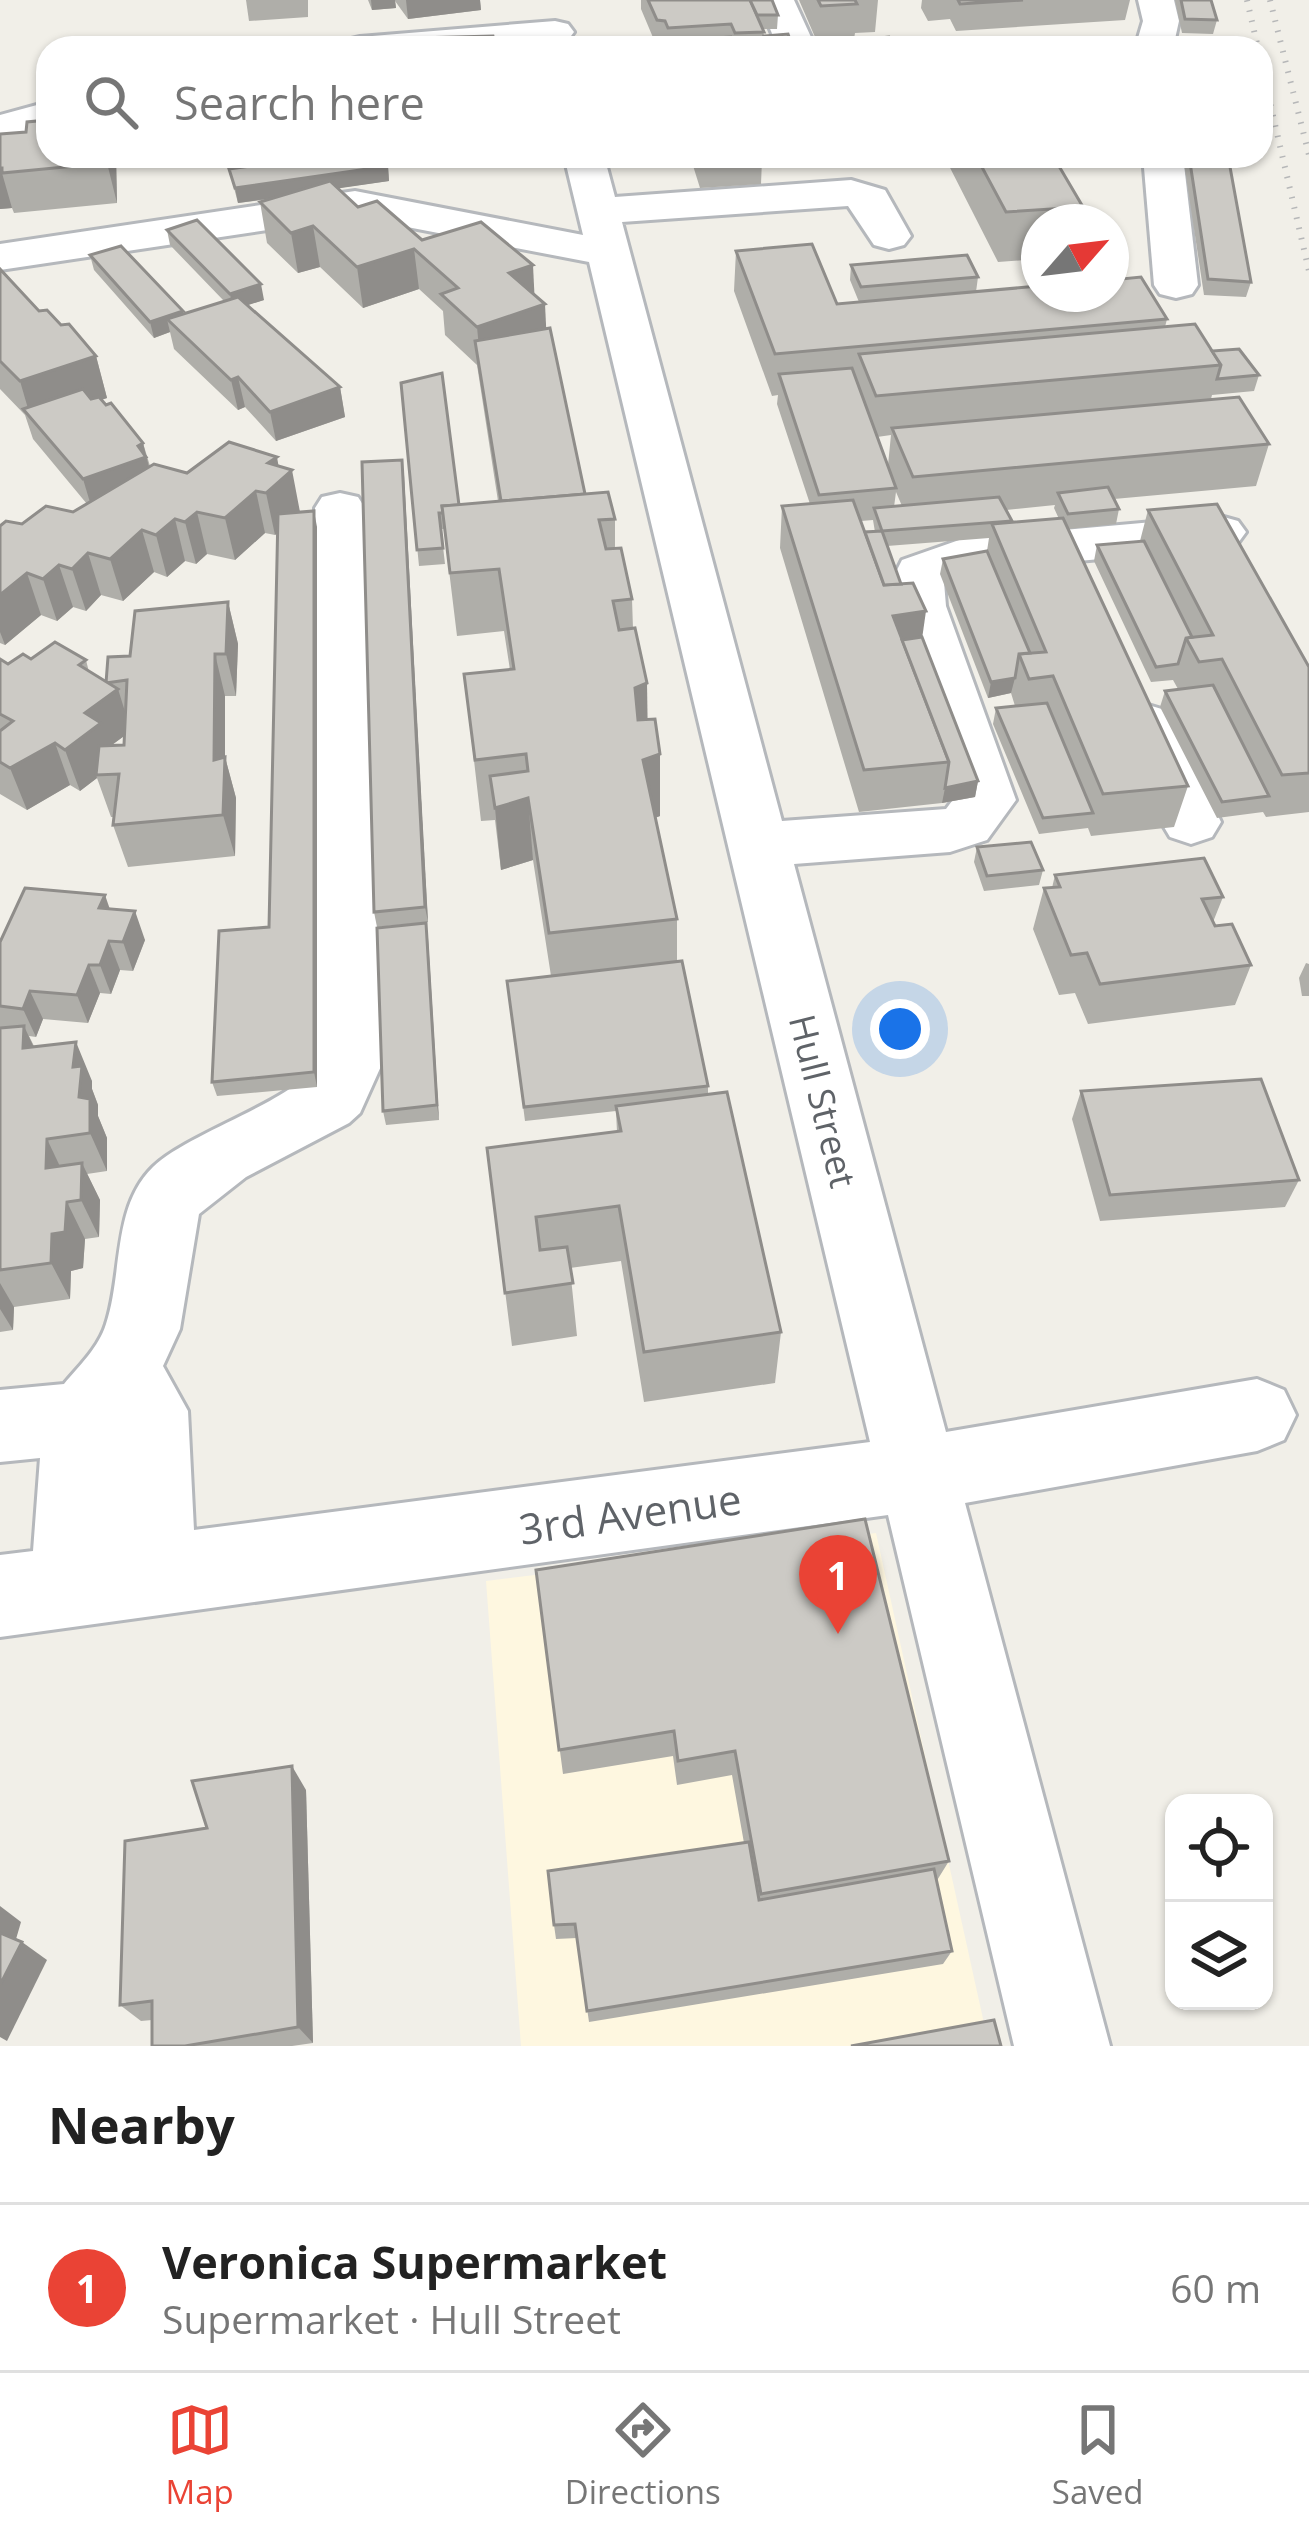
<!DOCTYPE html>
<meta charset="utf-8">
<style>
:root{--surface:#fff;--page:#f2f2f2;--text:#222;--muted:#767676;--line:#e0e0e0;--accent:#ea4335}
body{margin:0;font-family:"Open Sans",sans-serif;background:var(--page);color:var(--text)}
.controls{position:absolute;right:36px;bottom:36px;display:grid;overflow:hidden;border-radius:24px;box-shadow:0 3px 9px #0004}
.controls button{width:108px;height:108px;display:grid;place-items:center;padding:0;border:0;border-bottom:3px solid var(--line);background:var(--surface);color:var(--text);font:60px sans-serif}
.compass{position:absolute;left:1021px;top:204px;width:108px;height:108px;border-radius:50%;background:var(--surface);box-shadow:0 3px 9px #0004;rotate:62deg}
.you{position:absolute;left:900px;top:1029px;width:42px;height:42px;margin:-30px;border:9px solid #fff;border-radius:50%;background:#1a73e8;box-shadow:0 0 0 18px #1a73e833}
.badge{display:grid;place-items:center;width:78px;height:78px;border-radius:50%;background:var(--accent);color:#fff;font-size:39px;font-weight:700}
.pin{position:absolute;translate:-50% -99px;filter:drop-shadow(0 3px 6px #0008)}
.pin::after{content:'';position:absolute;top:63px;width:42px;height:36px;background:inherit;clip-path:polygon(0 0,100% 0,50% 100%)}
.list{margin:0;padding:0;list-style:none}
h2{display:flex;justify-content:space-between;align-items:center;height:156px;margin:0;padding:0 48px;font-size:51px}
h2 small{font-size:39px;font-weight:400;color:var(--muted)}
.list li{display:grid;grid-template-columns:78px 1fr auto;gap:36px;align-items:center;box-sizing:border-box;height:168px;padding:0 48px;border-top:3px solid var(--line)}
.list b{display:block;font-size:45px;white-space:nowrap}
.list p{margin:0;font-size:39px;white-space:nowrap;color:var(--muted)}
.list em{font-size:39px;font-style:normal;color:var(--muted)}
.icon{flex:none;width:66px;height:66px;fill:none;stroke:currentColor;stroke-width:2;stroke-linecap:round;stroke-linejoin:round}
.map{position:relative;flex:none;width:1309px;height:2046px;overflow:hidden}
.search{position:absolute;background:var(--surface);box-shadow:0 3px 9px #0004;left:36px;right:36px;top:36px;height:132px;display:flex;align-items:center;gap:30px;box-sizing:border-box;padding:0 42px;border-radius:36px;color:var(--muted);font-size:45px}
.sheet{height:324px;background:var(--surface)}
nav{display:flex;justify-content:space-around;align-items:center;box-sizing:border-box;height:168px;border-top:3px solid var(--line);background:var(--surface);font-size:33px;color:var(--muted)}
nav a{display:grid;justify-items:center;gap:6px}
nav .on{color:var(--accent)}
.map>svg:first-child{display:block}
.commercial{fill:#fef7e0}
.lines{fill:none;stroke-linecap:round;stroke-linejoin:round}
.minor-casing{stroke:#b5b8bc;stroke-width:6}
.minor{fill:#fff;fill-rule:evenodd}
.rail{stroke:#b6b7b8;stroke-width:6;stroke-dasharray:1.5 9;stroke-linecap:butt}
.wall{fill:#afaea9;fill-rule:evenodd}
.shaded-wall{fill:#8f8d8a}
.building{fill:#cccac5;stroke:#8f8d8a;stroke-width:3}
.labels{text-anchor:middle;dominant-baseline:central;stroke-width:10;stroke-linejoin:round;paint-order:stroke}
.street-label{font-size:36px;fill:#5f6368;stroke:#fff}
.near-street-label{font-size:42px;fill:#5f6368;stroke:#fff}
</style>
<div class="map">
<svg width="1309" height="2046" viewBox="0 0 1309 2046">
<rect width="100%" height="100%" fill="#f1efe8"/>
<!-- commercial -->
<polygon class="commercial" points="876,1533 989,2046 521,2046 486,1581"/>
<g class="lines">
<defs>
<g id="minor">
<polygon points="758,0 794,0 816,48 778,48"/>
<polygon points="1138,0 1174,0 1179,21 1173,48 1135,48 1143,21"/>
<polygon points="555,21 568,24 574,32 568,40 496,48 341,48 347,40 360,37"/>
<polygon points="48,102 48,126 0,139 0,115"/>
<path d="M564,156H604L615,197L851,180L885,190L911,236L904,245L889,249L874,245L848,206L622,222L782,821L946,809L955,797L892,606L888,588L902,560L962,539L1220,516L1238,521L1246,532L1238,543L1220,548L971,571L944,582L946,606L1016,800L987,840L950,852L794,864L946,1432L1257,1379L1284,1390L1296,1415L1284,1440L1257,1451L965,1503L1110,2046H1014L888,1515L0,1637V1555L33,1551L40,1458L0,1462V1390L64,1384C79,1366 99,1347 106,1324C123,1273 112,1207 153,1167C189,1132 300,1099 314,1064L315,508L322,497L340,493L358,497L365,508L382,1064L360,1113L349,1123L246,1177L199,1214L180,1329L163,1366L188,1411L194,1530L870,1442L589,262L355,217L0,270V244L355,191L583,235Z"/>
<polygon points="1143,156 1183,156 1198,285 1192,294 1176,298 1160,294 1154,285"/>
<polygon points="1145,704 1165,710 1174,724 1221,822 1212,837 1191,844 1170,837 1161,822 1116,724 1125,710"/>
</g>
</defs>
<!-- minor casing -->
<use href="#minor" class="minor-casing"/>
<!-- minor -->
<use href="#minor" class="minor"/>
<!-- rail -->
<g class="rail">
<polyline points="1247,0 1258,48"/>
<polyline points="1270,0 1309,155"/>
<polyline points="1261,64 1309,271"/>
</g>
</g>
<!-- wall -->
<g class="wall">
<polygon points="246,0 308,0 308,17 249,21"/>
<polygon points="368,0 480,0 481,10 408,19 395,1 396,8 372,10"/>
<polygon points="641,0 772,0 778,15 777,29 763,29 764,36 793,48 657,47 641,9"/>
<polygon points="799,0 878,0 875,32 855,33 854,39 862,48 838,48 838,43 818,44"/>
<polygon points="922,0 1130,0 1125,20 956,31 950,19 928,21 921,8"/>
<polygon points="1175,0 1211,0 1217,20 1213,34 1182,33"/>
<polygon points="0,134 48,156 116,156 117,203 14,213 12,208 0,209"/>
<polygon points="441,156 513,156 442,162"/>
<polygon points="690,156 820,156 762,160 761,184 700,188"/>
<polygon points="944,156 1053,156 1083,207 1080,222 1039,222 1039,259 998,262"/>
<polygon points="1183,156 1228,156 1251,282 1246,297 1204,295"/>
<polygon points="388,166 389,181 338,188 358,207 534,295 546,328 585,494 615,519 615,549 632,599 633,629 647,720 660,816 655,818 677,919 677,962 708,1086 708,1094 781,1332 775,1383 644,1402 621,1261 570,1268 577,1336 512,1346 487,1148 617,1132 616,1111 525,1121 507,981 551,976 533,860 501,870 495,820 481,821 464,674 510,670 504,631 457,636 444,529 441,529 445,564 419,566 401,383 459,505 498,501 477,365 445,335 443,311 419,289 363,308 320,267 298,273 267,243 260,202 276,198 238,203 229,169"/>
<polygon points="167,230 264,300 247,305 340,387 345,417 276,441 245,407 238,410 174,349 170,332 154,338 94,270 90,255 183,314 224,301 170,245"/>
<path d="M736,251L837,304L859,302L850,280L851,265L978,277L976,292L1167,319L1165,327L1259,375L1254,391L1212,395L1211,399L1269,444L1256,486L1114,499L1119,509L1116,524L1068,529L1188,786L1174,827L1091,836L1088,828L1039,834L993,724L996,708L1015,706L1011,693L988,698L940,574L943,559L987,551L989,538L887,546L978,781L975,797L942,803L859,812L780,548L782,506L810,504L777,404L778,395L772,396L734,291ZM891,435L888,465L877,437ZM896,492L902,506L894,507ZM1055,505L1054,508L1059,519L1011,523L1006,510ZM873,520L875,532L865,533L861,521Z"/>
<polygon points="0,269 39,311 61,325 96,356 107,398 101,400 143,443 150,466 187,473 278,466 300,512 317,527 317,1087 217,1096 212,1082 269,927 278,532 275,535 265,533 235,560 207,554 196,564 185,561 167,577 154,572 123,601 101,595 86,611 73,607 57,621 41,615 5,645 0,643 0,526 22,524 73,512 87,504 33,439 25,415 0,389"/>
<polygon points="402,460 428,922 377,927 374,912"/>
<polygon points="1148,510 1309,667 1309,812 1266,817 1263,812 1217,818 1160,707 1165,691 1178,689 1173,680 1151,682 1094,561 1097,545 1140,541"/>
<path d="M228,602L238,644L236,696H225V757L236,798L235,856L128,867L113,825L114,817H111L97,778L80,791L70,785L27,810L0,794V659L8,664L31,659L86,660L89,672L106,681L130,656ZM124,736V745H112Z"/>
<polygon points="977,847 1043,870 1039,885 984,891 974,862"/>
<polygon points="1055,875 1223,897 1213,922 1251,965 1235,1005 1088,1024 1075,993 1059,995 1033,929 1044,888 1052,888"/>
<polygon points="110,909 145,940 133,971 120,970 111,994 100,993 88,1023 43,1019 36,1037 29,1036 34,1046 92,1081 92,1089 98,1105 98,1116 107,1138 107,1171 87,1174 100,1200 99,1237 85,1239 83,1268 71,1271 70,1299 14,1307 13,1330 0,1332 0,942"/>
<polygon points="426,923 439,1120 386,1125 383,1111"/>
<polygon points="1306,963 1309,964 1309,996 1302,996 1299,978"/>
<polygon points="1081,1091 1299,1180 1285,1207 1100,1221 1072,1119"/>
<polygon points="536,1570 949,1861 936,1882 952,1951 943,1964 589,2022 577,1938 556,1939 554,1925 744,1843 732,1775 677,1785 673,1756 563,1774"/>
<polygon points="306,1790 313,2043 292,2046 152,2046 152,2020 141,2021 120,2005 207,1828"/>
</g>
<!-- shaded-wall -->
<g class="shaded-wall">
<polygon points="371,0 395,0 396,8 372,10"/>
<polygon points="406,0 480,0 481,10 408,19"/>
<polygon points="107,156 116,156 117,203 107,163"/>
<polygon points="388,166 389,181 238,203 235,188"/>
<polygon points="0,168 2,168 2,173 12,208 0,209"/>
<polygon points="313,226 320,267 298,273 291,233"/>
<polygon points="414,249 419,289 363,308 357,267"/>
<polygon points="533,265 535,306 509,273"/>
<polygon points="261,284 264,300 233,310 230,294"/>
<polygon points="545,304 547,345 481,369 477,327"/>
<polygon points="183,311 186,327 167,319 170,332 154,338 150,322"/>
<polygon points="96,356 107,398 34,422 31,419 20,381"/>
<polygon points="238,377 245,407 238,410 231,380"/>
<polygon points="340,387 345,417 276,441 270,412"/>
<polygon points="143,443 154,487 92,509 83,479"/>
<polygon points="277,457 281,480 292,470 300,512 275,535 266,493 268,463"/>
<polygon points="402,460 404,475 428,922 425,907"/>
<polygon points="256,491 265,533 235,560 225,518"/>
<polygon points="314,511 317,527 317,1087 314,1072"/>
<polygon points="197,512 207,554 196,564 185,522"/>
<polygon points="175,519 185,561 167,577 156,535"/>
<polygon points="142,530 154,572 123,601 110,559"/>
<polygon points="88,553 101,595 86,611 72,569"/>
<polygon points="59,565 73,607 57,621 43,579"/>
<polygon points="27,573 41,615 5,645 0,632 0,595"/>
<polygon points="228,602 238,644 236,696 226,654"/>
<polygon points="926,611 920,653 897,656 893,616"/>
<polygon points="215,654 225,696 225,768 225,757 236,798 235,856 223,815 214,760"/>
<polygon points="1015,678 1011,693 988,698 991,682"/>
<polygon points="647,683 648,746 635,750 635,688"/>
<polygon points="118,689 131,731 109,747 96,775 97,778 80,791 65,750 85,713"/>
<polygon points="55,743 70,785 27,810 10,768"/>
<polygon points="660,754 660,816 643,822 643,760"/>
<polygon points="978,781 975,797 942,803 945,788"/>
<polygon points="528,798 533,860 501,870 495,808"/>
<polygon points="105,895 115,924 99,908"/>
<polygon points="135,911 145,940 133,971 123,942"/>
<polygon points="426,923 428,938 439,1120 437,1105"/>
<polygon points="109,941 120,970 111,994 100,965"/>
<polygon points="89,965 100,993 88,1023 77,995"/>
<polygon points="30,991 43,1019 36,1037 23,1009"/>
<polygon points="24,1026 42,1065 23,1048"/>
<polygon points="76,1042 92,1081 92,1089 98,1105 98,1116 107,1138 107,1171 90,1133 79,1097 73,1067"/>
<polygon points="47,1139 65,1177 46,1168"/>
<polygon points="82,1163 100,1200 99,1237 81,1200"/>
<polygon points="67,1202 85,1239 83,1268 71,1271 70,1299 51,1263 52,1234"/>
<polygon points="0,1283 14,1307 13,1330 0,1309"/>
<polygon points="292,1766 306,1790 313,2043 298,2027"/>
<polygon points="0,1906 21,1922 14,1946 0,1936"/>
<polygon points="22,1942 47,1960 7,2041 0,2037 0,1985"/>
</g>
<!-- building -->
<g class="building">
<polygon points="648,0 750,0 764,32 735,33 731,24 668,28 665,21 657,20"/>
<polygon points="750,0 772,0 778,15 757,15"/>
<polygon points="818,0 855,0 857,4 821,6"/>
<polygon points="958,0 1023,0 960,4"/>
<polygon points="1181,0 1211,0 1217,20 1185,19"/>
<polygon points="788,34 793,48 768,48 764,36"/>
<polygon points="493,36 496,48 419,48 417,38"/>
<polygon points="731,37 735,46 744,46 745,48 670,48 668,41"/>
<polygon points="889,37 895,45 874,47 869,39"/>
<polygon points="858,39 862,48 842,48 838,40"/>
<polygon points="48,120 48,156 107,156 107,163 2,173 2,168 0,168 0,134 26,132 27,122"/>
<polygon points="321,156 385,156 388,166 235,188 229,169"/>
<polygon points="976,156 1053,156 1083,207 1006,212"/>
<polygon points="1189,156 1228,156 1251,282 1208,279"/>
<polygon points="330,181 358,207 377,201 422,240 481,222 533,265 509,273 545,304 477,327 441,294 458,288 414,249 357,267 313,226 291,233 260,202"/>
<polygon points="197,220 261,284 230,294 167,230"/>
<polygon points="812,244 837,304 1039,286 1039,294 1111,294 1111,280 1141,277 1167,319 775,354 736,251"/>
<polygon points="121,246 183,311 150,322 90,255"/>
<polygon points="967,255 978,277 861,287 851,265"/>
<polygon points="0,269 39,311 47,310 61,325 69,324 96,356 20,381 0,361"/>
<polygon points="238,297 340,387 270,412 238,377 231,380 167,319"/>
<polygon points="1195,324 1221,365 876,396 859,354"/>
<polygon points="550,328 585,494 501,501 475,341"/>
<polygon points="1239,349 1259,375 1217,379 1221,365 1212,351"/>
<polygon points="852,368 896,488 819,495 779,374"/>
<polygon points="442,373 459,505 442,506 443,513 439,513 443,548 417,550 401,383"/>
<polygon points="83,389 91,399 99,397 106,405 111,403 143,443 138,446 146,457 83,479 23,409"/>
<polygon points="1239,397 1269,444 913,477 892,428"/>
<polygon points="229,442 277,457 268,463 292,470 266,493 256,491 225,518 197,512 185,522 175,519 156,535 142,530 110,559 88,553 72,569 59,565 43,579 27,573 0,595 0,526 6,521 22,524 46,506 73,512 154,464 187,473"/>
<polygon points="402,460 425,907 374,912 362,462"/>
<polygon points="1108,487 1119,509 1068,514 1058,493"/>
<polygon points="608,492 615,519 599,520 606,549 621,548 632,599 613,601 619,630 635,628 647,683 635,688 638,720 655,719 660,754 643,760 677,919 549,933 528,798 495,808 490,776 528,771 526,754 475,760 464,674 514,669 499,569 450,573 442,506"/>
<polygon points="999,497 1012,521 882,531 874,508"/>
<polygon points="853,500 884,585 913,583 926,611 893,616 949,762 864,770 782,506"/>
<polygon points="1217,504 1309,667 1309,773 1282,775 1222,659 1199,662 1186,638 1213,635 1148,510"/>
<polygon points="314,511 314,1072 212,1082 219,931 269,927 278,514"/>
<polygon points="1063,518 1188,786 1103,794 1053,676 1029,679 1019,654 1046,652 992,524"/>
<polygon points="882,531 901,584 884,585 865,532"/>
<polygon points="1144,541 1192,637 1186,638 1178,664 1156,667 1097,545"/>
<polygon points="987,551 1030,653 1019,654 1015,678 991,682 943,559"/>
<polygon points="228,602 226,654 215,654 214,760 225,757 223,815 113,825 119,774 96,775 99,746 124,745 127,680 106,683 108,657 130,656 135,611"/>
<polygon points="922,637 978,781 945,788 949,762 902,640"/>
<polygon points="55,642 86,660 79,665 118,689 85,713 101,723 65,750 55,743 10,768 0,762 0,731 13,721 0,714 0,659 8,664 23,654 31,659"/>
<polygon points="1213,685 1269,796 1222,802 1165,691"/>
<polygon points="1047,703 1093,813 1043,818 996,708"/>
<polygon points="1031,842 1043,870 987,876 977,847"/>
<polygon points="1204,858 1223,897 1202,899 1215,926 1232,924 1251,965 1100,984 1087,953 1071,955 1044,888 1060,887 1055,875"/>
<polygon points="25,888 105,895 99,908 135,911 123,942 109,941 100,965 89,965 77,995 30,991 23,1009 0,1006 0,942"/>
<polygon points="426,923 437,1105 383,1111 377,928"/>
<polygon points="682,961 708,1086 524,1107 507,981"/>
<polygon points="24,1026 23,1048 76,1042 73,1067 82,1066 79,1097 90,1099 90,1133 47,1139 46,1168 82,1163 81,1200 67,1202 65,1232 52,1234 51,1263 0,1270 0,1028"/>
<polygon points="1261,1079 1299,1180 1110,1195 1081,1091"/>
<polygon points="727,1092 781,1332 644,1352 619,1206 536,1217 540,1250 567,1247 573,1283 505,1293 487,1148 621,1131 616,1106"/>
<polygon points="865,1519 949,1861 761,1894 735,1751 678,1761 674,1731 559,1750 536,1570"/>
<polygon points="292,1766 298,2027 185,2046 152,2046 152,2001 120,2005 125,1841 207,1828 192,1781"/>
<polygon points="749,1842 759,1900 934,1869 952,1951 587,2011 575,1924 554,1925 548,1871"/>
<polygon points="0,1933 22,1942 0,1985"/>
<polygon points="994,2020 1001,2046 851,2046"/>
</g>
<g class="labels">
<!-- street labels -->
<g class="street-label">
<text transform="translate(823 1101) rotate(76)">Hull Street</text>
</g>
<!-- near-street labels -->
<g class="near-street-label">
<text transform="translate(630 1513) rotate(-8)">3rd Avenue</text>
</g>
</g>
</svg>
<div class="controls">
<button><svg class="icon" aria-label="locate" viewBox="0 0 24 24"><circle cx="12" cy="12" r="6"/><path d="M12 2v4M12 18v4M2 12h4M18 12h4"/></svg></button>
<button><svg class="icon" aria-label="layers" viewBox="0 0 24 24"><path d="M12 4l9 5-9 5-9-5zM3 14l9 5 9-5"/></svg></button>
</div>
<svg class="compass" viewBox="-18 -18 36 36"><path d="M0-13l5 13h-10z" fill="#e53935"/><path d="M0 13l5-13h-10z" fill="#767676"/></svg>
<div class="you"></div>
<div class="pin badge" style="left:838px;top:1634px">1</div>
<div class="search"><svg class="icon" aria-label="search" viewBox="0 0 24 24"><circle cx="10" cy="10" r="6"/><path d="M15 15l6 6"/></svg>Search here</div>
</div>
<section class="sheet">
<h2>Nearby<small></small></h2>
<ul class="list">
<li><span class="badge">1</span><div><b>Veronica Supermarket</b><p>Supermarket · Hull Street</p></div><em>60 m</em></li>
</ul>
</section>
<nav>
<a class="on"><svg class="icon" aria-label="map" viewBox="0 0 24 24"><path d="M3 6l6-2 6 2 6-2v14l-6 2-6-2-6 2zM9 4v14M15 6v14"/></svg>Map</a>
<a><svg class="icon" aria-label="directions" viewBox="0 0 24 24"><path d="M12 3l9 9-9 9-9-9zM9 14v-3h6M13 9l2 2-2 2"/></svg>Directions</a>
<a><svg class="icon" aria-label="saved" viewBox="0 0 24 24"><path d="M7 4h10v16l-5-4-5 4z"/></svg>Saved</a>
</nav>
